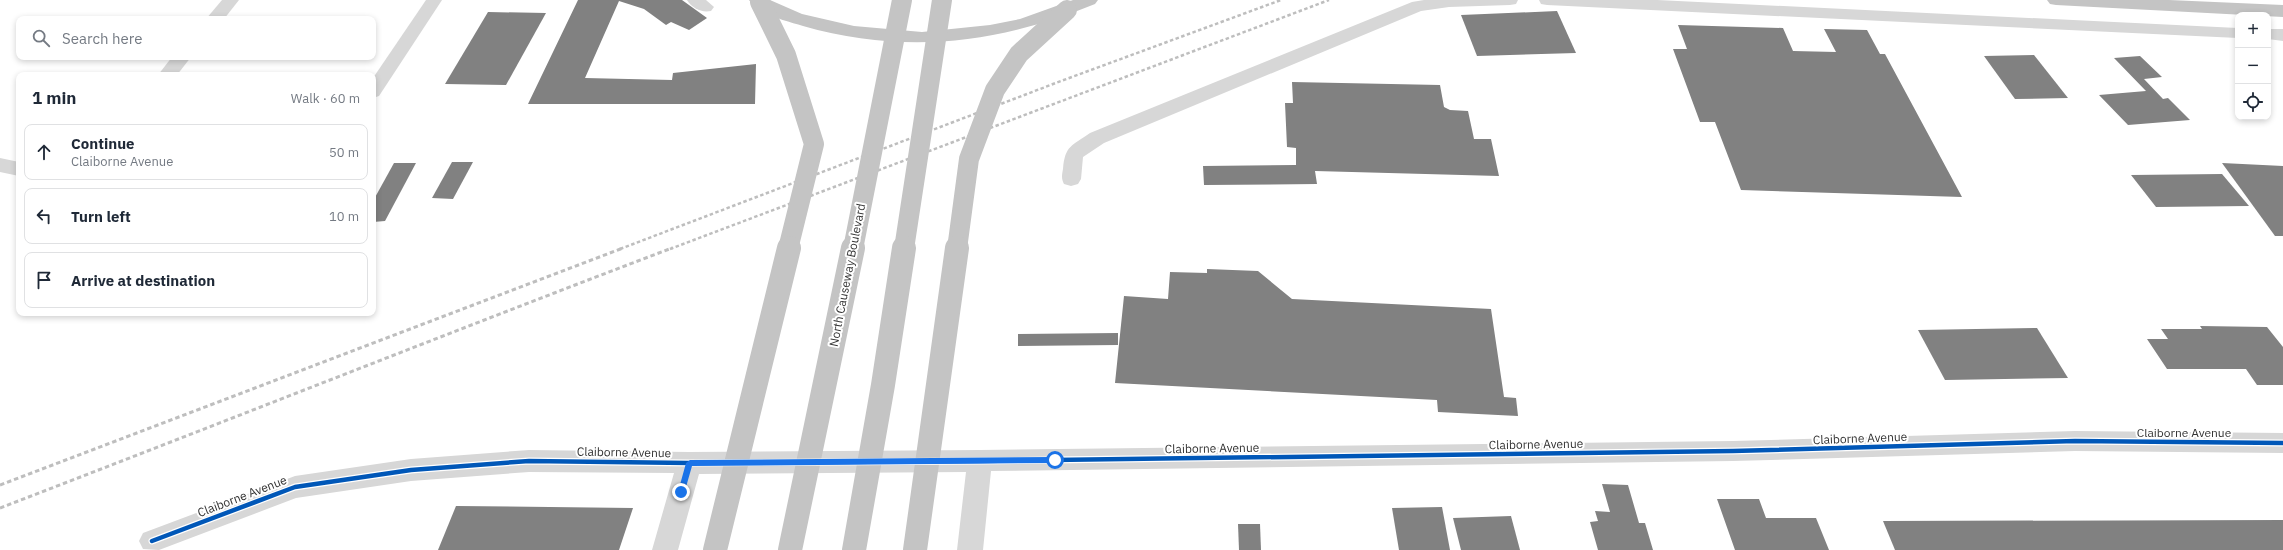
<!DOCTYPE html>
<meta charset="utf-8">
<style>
:root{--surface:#fff;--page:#f2f2f3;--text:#1f2937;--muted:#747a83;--line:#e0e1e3}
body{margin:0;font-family:"IBM Plex Sans",sans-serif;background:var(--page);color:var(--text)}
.controls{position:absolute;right:12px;top:12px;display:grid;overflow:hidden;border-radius:8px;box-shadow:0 2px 6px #0003}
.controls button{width:36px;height:36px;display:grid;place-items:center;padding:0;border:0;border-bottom:1px solid var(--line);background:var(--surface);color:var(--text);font:20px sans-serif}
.stop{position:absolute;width:12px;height:12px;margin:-9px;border:3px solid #1a73e8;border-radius:50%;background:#fff}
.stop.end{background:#1a73e8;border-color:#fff;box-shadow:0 1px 4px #0008}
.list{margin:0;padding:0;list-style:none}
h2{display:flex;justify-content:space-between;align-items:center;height:52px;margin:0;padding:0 16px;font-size:17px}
h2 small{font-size:13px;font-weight:400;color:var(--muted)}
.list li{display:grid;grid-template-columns:26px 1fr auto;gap:12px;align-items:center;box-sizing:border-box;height:56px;margin:0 8px 8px;padding:0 8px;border:1px solid var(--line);border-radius:8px}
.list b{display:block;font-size:15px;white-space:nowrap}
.list p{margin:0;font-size:13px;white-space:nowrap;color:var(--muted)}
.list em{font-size:13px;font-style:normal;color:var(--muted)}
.icon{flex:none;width:22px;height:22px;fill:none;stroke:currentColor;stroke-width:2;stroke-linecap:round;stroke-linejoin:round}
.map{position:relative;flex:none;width:2283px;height:550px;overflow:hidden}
.search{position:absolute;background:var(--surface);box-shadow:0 2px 6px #0003;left:16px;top:16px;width:360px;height:44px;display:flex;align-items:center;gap:10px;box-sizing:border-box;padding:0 14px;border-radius:8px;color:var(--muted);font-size:15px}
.panel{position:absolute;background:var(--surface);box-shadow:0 2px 6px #0003;left:16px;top:72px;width:360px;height:244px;border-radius:8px}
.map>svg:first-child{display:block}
.building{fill:#818181}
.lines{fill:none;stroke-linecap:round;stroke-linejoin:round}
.lane{fill:#d7d7d7;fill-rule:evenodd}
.street{fill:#d7d7d7;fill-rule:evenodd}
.highway{fill:#c4c4c4;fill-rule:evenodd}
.rail-far1{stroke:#bebebe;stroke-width:2.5;stroke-dasharray:3.5 2.5;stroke-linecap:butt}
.rail{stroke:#bebebe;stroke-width:3;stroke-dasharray:4.5 3;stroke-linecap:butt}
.highway-bridge-far1{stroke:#c4c4c4;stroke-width:20}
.highway-bridge{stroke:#c4c4c4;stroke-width:24}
.cycleway-casing{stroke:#fff;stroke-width:7}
.cycleway{stroke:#0057b8;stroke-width:4.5}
.route{fill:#1a73e8}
.labels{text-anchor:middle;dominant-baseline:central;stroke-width:4;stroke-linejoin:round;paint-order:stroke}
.street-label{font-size:12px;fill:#333;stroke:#fff}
</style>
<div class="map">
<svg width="2283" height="550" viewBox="0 0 2283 550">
<rect width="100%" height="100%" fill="#fff"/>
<!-- building -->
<g class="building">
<polygon points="578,0 682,0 707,18 689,30 671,22 666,25 644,9 619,1 585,78 672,80 673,73 756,64 755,104 528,104"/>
<polygon points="1557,11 1576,53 1477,56 1461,15"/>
<polygon points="488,12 546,13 506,85 445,84"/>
<polygon points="1678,25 1783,28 1793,51 1836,52 1824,29 1867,30 1880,54 1885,54 1962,197 1741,190 1715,122 1700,122 1673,49 1687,49"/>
<polygon points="2034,55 2068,98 2015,99 1984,56"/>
<polygon points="2140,56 2162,77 2144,79 2163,99 2168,98 2190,120 2128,125 2099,95 2146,91 2114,58"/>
<polygon points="1292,82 1440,85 1444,107 1450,110 1468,111 1474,139 1491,139 1499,176 1315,171 1317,184 1204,185 1203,166 1296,165 1296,148 1287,147 1285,103 1293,103"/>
<polygon points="452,162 473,162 453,199 432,198"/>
<polygon points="394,163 416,163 385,221 373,222 373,201"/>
<polygon points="2222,163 2283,166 2283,236 2275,236"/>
<polygon points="2222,174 2249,206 2156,207 2131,175"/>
<polygon points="1207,269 1258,271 1292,299 1491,309 1504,397 1516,398 1518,416 1438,412 1437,400 1115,383 1124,296 1168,299 1170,272 1207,273"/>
<polygon points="2200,326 2267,327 2283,347 2283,385 2257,385 2246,369 2167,369 2147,339 2168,339 2161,329 2202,329"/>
<polygon points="2037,328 2068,378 1945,380 1918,330"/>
<polygon points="1118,333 1118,345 1018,346 1018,334"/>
<polygon points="1602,484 1628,485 1639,523 1645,523 1653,550 1598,550 1590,522 1598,521 1595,511 1610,512"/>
<polygon points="1717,499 1759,499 1766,518 1816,518 1829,550 1735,550"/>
<polygon points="456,506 633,508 619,550 438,550"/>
<polygon points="1442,507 1450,550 1399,550 1392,508"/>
<polygon points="1511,516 1520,550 1461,550 1453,518"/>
<polygon points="2283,520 2283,550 1895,550 1883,521"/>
<polygon points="1238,524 1260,524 1261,550 1239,550"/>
</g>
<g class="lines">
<!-- lane -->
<g class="lane">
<polygon points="222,0 239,0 224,19 206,19"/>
<polygon points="426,0 442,0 379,96 373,98 373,78"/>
<path d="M687,0H706L714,7L711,11C701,13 692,8 687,0Z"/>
<path d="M1424,0H1518L1516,4L1510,5L1449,7L1421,11L1104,143L1083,157L1081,179L1078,184L1071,186L1064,184C1061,178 1062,175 1063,169C1065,145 1072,146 1090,133L1412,2Z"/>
<polygon points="1539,0 1657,0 2238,28 2238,38 1547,5 1541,4"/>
<polygon points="2268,29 2283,29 2283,41 2268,39"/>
<polygon points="172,57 191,57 177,75 158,75"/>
<polygon points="0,158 19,162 19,176 0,172"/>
</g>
<!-- street -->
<polygon class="street" points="2075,431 2283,433 2283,453 2075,451 1733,461 991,471 983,550 957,550 966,472 699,474 678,550 652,550 674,473 529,472 411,481 296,498 159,550 143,549 139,541 143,533 295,476 411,459 529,450 689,452 980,450 1733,441"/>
<!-- highway -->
<g class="highway">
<path d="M749,0H770L802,14L854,26L922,32L990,25L1020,19L1073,0H1098L1095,4C998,44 905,55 803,26C786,21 759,15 749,0Z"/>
<polygon points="2047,0 2169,0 2283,5 2283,17 2056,5 2050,4"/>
</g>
<!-- rail-far1 -->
<g class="rail-far1">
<polyline points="620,249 1061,81 1281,0"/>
<polyline points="670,249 1329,0"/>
</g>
<!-- rail -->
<g class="rail">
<polyline points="0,485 623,248"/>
<path d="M0,508C224,422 448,333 672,248"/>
</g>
<!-- highway-bridge-far1 -->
<g class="highway-bridge-far1">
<polyline points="760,2 786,55 814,144 788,249"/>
<polyline points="853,249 902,0"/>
<polyline points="904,249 942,0"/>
<polyline points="957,249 969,159 995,90 1019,54 1067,10"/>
</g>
<!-- highway-bridge -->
<g class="highway-bridge">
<polyline points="715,550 789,248"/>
<polyline points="790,550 853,248"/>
<polyline points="854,550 883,385 904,248"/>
<polyline points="915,550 957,248"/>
</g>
<defs>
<polyline id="cycleway" points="152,541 295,487 411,470 529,461 689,463 980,461 1733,451 2075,441 2283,443"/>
</defs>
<!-- cycleway casing -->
<use href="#cycleway" class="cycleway-casing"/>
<!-- cycleway -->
<use href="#cycleway" class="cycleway"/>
</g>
<!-- route -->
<polygon class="route" points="1055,457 1058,460 1055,463 692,466 684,494 681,495 678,492 686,463 690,460"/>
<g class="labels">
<!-- street labels -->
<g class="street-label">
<text transform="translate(847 275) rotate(-79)">North Causeway Boulevard</text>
<text x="2184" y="432">Claiborne Avenue</text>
<text transform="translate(1860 438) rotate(-2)">Claiborne Avenue</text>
<text transform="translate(1536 444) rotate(-1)">Claiborne Avenue</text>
<text transform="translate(1212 448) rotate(-1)">Claiborne Avenue</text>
<text transform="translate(624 452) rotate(1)">Claiborne Avenue</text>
<text transform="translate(242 496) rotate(-21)">Claiborne Avenue</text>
</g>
</g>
</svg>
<div class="controls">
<button>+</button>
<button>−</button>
<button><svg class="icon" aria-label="locate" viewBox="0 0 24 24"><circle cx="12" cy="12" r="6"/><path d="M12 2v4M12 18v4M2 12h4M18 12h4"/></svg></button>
</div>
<div class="stop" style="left:1055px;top:460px"></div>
<div class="stop end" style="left:681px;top:492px"></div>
<div class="search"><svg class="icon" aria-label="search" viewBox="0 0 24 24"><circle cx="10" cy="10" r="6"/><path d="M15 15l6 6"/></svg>Search here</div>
<section class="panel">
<h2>1 min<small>Walk · 60 m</small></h2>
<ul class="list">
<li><svg class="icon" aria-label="ahead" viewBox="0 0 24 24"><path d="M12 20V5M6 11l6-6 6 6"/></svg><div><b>Continue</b><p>Claiborne Avenue</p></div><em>50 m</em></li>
<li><svg class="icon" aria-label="left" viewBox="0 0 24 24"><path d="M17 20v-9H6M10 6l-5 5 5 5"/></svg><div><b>Turn left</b></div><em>10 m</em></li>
<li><svg class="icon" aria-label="arrive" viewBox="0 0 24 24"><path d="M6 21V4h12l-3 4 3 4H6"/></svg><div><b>Arrive at destination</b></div></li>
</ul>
</section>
</div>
